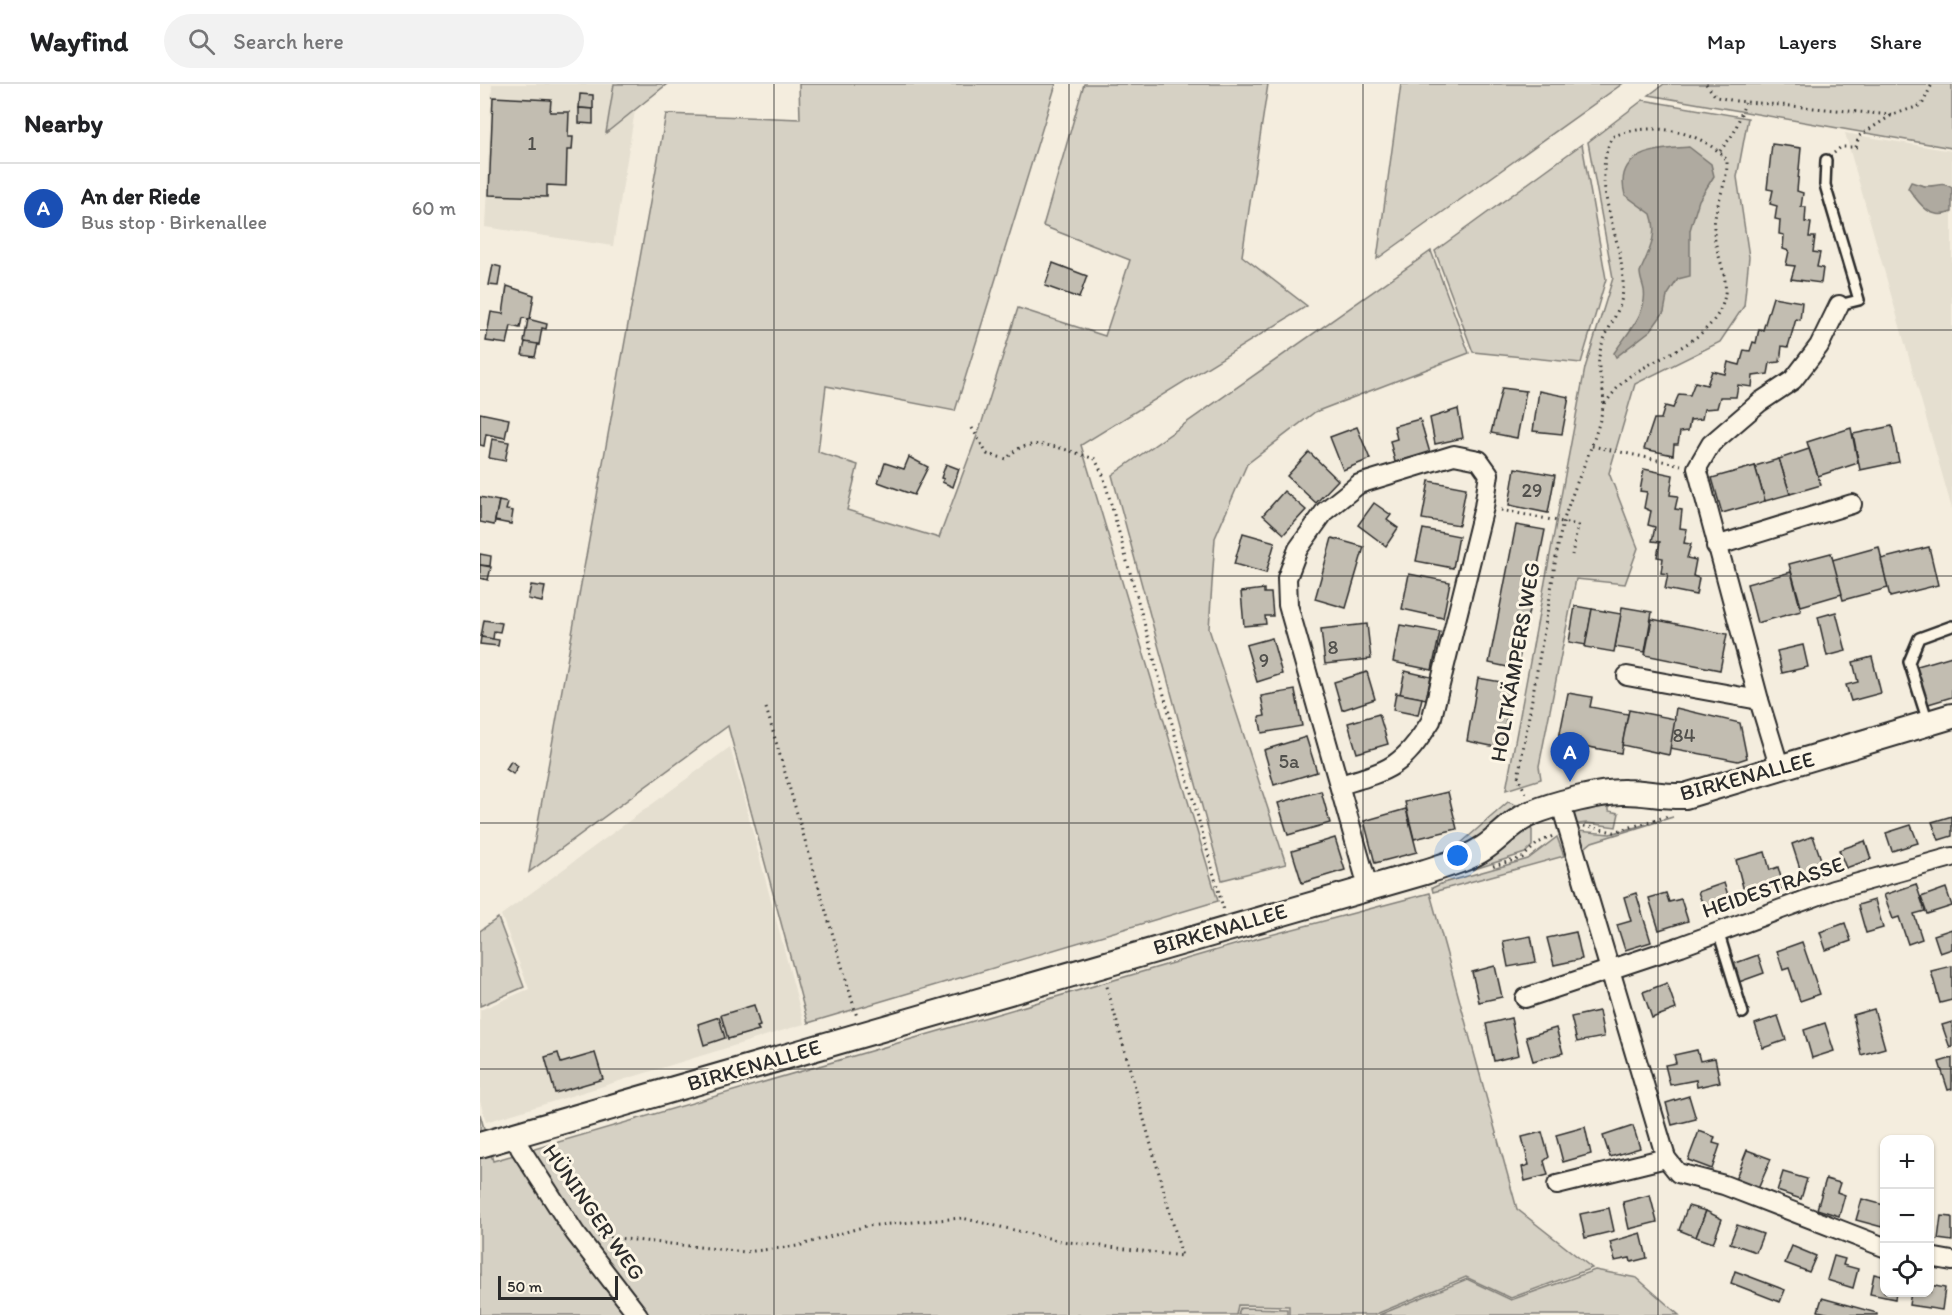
<!DOCTYPE html>
<meta charset="utf-8">
<style>
:root{--surface:#fff;--page:#f2f2f2;--text:#202124;--muted:#757577;--line:#e0e0e0;--accent:#b45309}
body{margin:0;font-family:Itim,sans-serif;background:var(--page);color:var(--text)}
.controls{position:absolute;right:18px;bottom:18px;display:grid;overflow:hidden;border-radius:12px;box-shadow:0 2px 4px #0004}
.controls button{width:54px;height:54px;display:grid;place-items:center;padding:0;border:0;border-bottom:2px solid var(--line);background:var(--surface);color:var(--text);font:30px sans-serif}
.scale{position:absolute;left:18px;bottom:15px;width:120px;box-sizing:border-box;padding-left:6px;border:3px solid #2b2b2b;border-top:0;font-size:16px;line-height:21px;white-space:nowrap;color:#2b2b2b;-webkit-text-stroke:4px #fcf5e5;paint-order:stroke}
.you{position:absolute;left:978px;top:772px;width:21px;height:21px;margin:-15px;border:4px solid #fff;border-radius:50%;background:#1a73e8;box-shadow:0 0 0 9px #1a73e833}
.badge{display:grid;place-items:center;width:39px;height:39px;border-radius:50%;background:var(--accent);color:#fff;font-size:20px;font-weight:700}
.pin{position:absolute;translate:-50% -50px;filter:drop-shadow(0 2px 3px #0008)}
.pin::after{content:'';position:absolute;top:32px;width:21px;height:18px;background:inherit;clip-path:polygon(0 0,100% 0,50% 100%)}
.list{margin:0;padding:0;list-style:none}
h2{display:flex;justify-content:space-between;align-items:center;height:78px;margin:0;padding:0 24px;font-size:26px}
h2 small{font-size:20px;font-weight:400;color:var(--muted)}
.list li{display:grid;grid-template-columns:39px 1fr auto;gap:18px;align-items:center;box-sizing:border-box;height:90px;padding:0 24px;border-top:2px solid var(--line)}
.list b{display:block;font-size:22px;white-space:nowrap}
.list p{margin:0;font-size:20px;white-space:nowrap;color:var(--muted)}
.list em{font-size:20px;font-style:normal;color:var(--muted)}
.icon{flex:none;width:33px;height:33px;fill:none;stroke:currentColor;stroke-width:2;stroke-linecap:round;stroke-linejoin:round}
.map{position:relative;flex:none;width:1472px;height:1231px;overflow:hidden}
header{display:flex;align-items:center;gap:36px;box-sizing:border-box;height:84px;padding:0 30px;background:var(--surface);border-bottom:2px solid var(--line)}
header strong{font-size:28px}
nav{display:flex;gap:33px;margin-inline-start:auto;font-size:21px}
.search{width:420px;height:54px;background:var(--page);display:flex;align-items:center;gap:15px;box-sizing:border-box;padding:0 21px;border-radius:33px;color:var(--muted);font-size:22px}
main{display:flex}
aside{flex:1;background:var(--surface)}
.map>svg:first-child{display:block}
.built{fill:#e5dfd0}
.green{fill:#d6d1c4;stroke:#807e78;stroke-width:1.5}
.water{fill:#afaaa0;stroke:#7a7771;stroke-width:1.5}
.building{fill:#c2bdb1;stroke:#2b2b2b;stroke-width:1.5}
.lines{fill:none;stroke-linecap:round;stroke-linejoin:round}
.service-casing{stroke:#2b2b2b;stroke-width:14}
.minor-casing{stroke:#2b2b2b;stroke-width:22}
.tertiary-casing{stroke:#2b2b2b;stroke-width:28}
.path{stroke:#2b2b2b;stroke-width:3;stroke-dasharray:1.5 4.5;stroke-linecap:butt}
.service{stroke:#fcf5e5;stroke-width:9}
.minor{stroke:#fcf5e5;stroke-width:18}
.tertiary{stroke:#fcf5e5;stroke-width:24}
.grid{fill:none;stroke:#2b2b2b;stroke-width:1.5;stroke-opacity:0.55}
.labels{text-anchor:middle;dominant-baseline:central;stroke-width:6;stroke-linejoin:round;paint-order:stroke}
.number-label{font-size:20px;fill:#51504c}
.street-label{font-size:22px;fill:#2b2b2b;stroke:#fcf5e5}
</style>
<header>
<strong>Wayfind</strong>
<div class="search"><svg class="icon" aria-label="search" viewBox="0 0 24 24"><circle cx="10" cy="10" r="6"/><path d="M15 15l6 6"/></svg>Search here</div>
<nav><a>Map</a><a>Layers</a><a>Share</a></nav>
</header>
<main>
<aside>
<h2>Nearby<small></small></h2>
<ul class="list">
<li><span class="badge" style="background:#1a4fb4">A</span><div><b>An der Riede</b><p>Bus stop · Birkenallee</p></div><em>60 m</em></li>
</ul>
</aside>
<div class="map">
<svg width="1472" height="1231" viewBox="0 0 1472 1231">
<rect width="100%" height="100%" fill="#f4edde"/>
<filter id="ink" filterUnits="userSpaceOnUse"><feTurbulence type="fractalNoise" baseFrequency=".0167" numOctaves="2"/><feDisplacementMap in="SourceGraphic" scale="12" xChannelSelector="R" yChannelSelector="G"/><feConvolveMatrix kernelMatrix="1 2 1 2 8 2 1 2 1" color-interpolation-filters="sRGB"/></filter>
<g filter="url(#ink)">
<!-- built -->
<g class="built">
<polygon points="12,0 134,0 126,48 155,26 133,162 5,143"/>
<polygon points="1365,49 1472,67 1472,425"/>
<polygon points="250,663 324,940 6,1038 0,1017 0,926 49,905 21,831"/>
</g>
<!-- green -->
<g class="green">
<polygon points="134,0 187,0 126,49"/>
<polygon points="319,0 576,0 475,327 346,302 338,368 378,381 367,426 459,454 502,338 538,224 625,252 650,176 563,142 604,0 788,0 762,172 827,222 601,361 738,817 328,939 248,642 49,788 186,30 320,35"/>
<polygon points="921,0 1142,0 897,175"/>
<polygon points="1184,0 1472,0 1472,64 1169,11"/>
<polygon points="1163,16 1268,34 1257,93 1269,173 1264,222 1240,258 1155,300 1129,389 1158,464 1145,500 1096,495 1059,682 1061,695 1026,706 1105,284 1133,194 1108,58"/>
<polygon points="1102,60 1126,195 1101,279 993,268 955,167"/>
<polygon points="951,167 989,269 835,328 767,380 735,454 729,545 806,780 742,796 632,391"/>
<polygon points="1028,718 1039,722 997,758 972,767"/>
<polygon points="1117,722 1129,723 1129,727 1139,729 1136,743 1107,739 1091,741 1092,731 1100,725"/>
<polygon points="1193,733 1112,758 1100,768 1098,747 1130,750"/>
<polygon points="1047,742 1052,746 1052,762 1045,769 957,797"/>
<polygon points="1077,753 1084,772 953,808 952,804 963,799 1048,775"/>
<polygon points="950,809 1037,1125 1112,1184 1031,1214 986,1193 894,1231 809,1231 809,1222 758,1221 756,1231 0,1231 0,1030 13,1077 768,857"/>
<polygon points="18,834 44,903 0,922 0,847"/>
<polygon points="1115,1186 1157,1194 1199,1231 899,1231 987,1195 1031,1216"/>
<polygon points="760,1224 807,1225 807,1231 758,1231"/>
</g>
<!-- water -->
<g class="water">
<path d="M1209,63L1231,80L1234,92L1219,116L1210,146V192L1198,195L1187,212L1184,228L1171,246L1136,273L1134,269C1145,252 1168,229 1164,206C1163,200 1160,195 1160,188C1168,169 1179,151 1171,130L1145,111C1133,67 1179,65 1209,63Z"/>
<path d="M1431,98C1435,99 1442,102 1446,102C1457,103 1462,97 1472,104V128C1451,137 1440,121 1428,104Z"/>
</g>
<!-- building -->
<g class="building">
<polygon points="100,10 113,11 113,25 99,24"/>
<polygon points="13,13 71,16 70,28 89,28 88,53 93,53 92,66 87,66 86,102 67,101 67,113 9,111"/>
<polygon points="99,24 113,25 113,40 99,39"/>
<polygon points="1292,60 1321,64 1317,107 1323,109 1321,123 1326,123 1325,138 1331,139 1329,153 1335,153 1333,168 1340,169 1337,183 1343,184 1341,199 1311,195 1315,182 1306,181 1309,167 1303,165 1304,151 1299,150 1300,136 1295,135 1297,122 1290,120 1293,106 1287,105"/>
<polygon points="573,179 607,192 599,214 565,202"/>
<polygon points="13,181 21,183 18,202 9,201"/>
<polygon points="27,202 54,211 50,235 42,234 40,244 31,242 27,260 6,257 11,228 23,230"/>
<polygon points="1293,213 1322,218 1320,236 1316,235 1308,263 1302,262 1300,278 1290,279 1288,290 1273,292 1272,303 1258,301 1256,313 1240,313 1237,324 1224,325 1222,335 1210,336 1208,347 1200,348 1198,360 1194,360 1193,371 1164,365 1174,335 1181,335 1185,322 1193,324 1199,310 1210,311 1215,298 1227,301 1232,287 1245,290 1248,278 1260,281 1264,266 1270,267 1273,258 1276,259 1279,245 1283,246"/>
<polygon points="48,235 67,240 66,245 62,244 59,261 44,258"/>
<polygon points="45,258 58,260 55,273 42,271"/>
<polygon points="1022,304 1046,307 1037,354 1011,349"/>
<polygon points="1059,307 1089,313 1082,350 1053,347"/>
<polygon points="978,325 983,354 955,360 950,334"/>
<polygon points="0,329 29,335 25,354 6,350 4,362 0,361"/>
<polygon points="940,335 950,369 915,378 910,357 917,355 914,342"/>
<polygon points="1412,342 1419,378 1380,386 1373,350"/>
<polygon points="877,343 890,375 863,386 850,353"/>
<polygon points="1371,344 1378,379 1338,392 1327,358"/>
<polygon points="12,355 29,358 25,377 9,374"/>
<polygon points="1329,365 1341,401 1310,410 1299,375"/>
<polygon points="829,368 858,396 836,419 807,392"/>
<polygon points="429,373 448,383 434,411 398,398 405,379 424,385"/>
<polygon points="1299,375 1310,410 1285,417 1275,382"/>
<polygon points="466,380 479,385 473,403 462,398 464,395 461,394"/>
<polygon points="1275,382 1285,417 1242,429 1232,394"/>
<polygon points="1035,384 1075,391 1068,429 1029,421"/>
<polygon points="1164,385 1193,391 1190,411 1198,412 1195,425 1202,426 1200,444 1207,445 1204,459 1211,460 1207,474 1216,476 1213,492 1219,494 1216,511 1185,505 1188,490 1181,489 1183,474 1177,473 1180,458 1172,457 1175,443 1168,441 1171,427 1164,424 1167,408 1160,407"/>
<polygon points="949,397 986,404 979,441 942,435"/>
<polygon points="804,407 826,426 804,450 783,431"/>
<polygon points="0,413 19,417 14,441 0,438"/>
<polygon points="19,417 28,419 26,426 33,427 31,440 15,437"/>
<polygon points="894,419 911,431 907,436 918,444 906,462 878,441"/>
<polygon points="1036,441 1065,446 1037,585 1009,579"/>
<polygon points="943,445 979,452 973,484 936,477"/>
<polygon points="763,449 795,458 786,489 754,480"/>
<polygon points="852,454 884,463 866,524 835,515"/>
<polygon points="1399,463 1408,504 1363,516 1352,476"/>
<polygon points="1449,463 1458,501 1410,513 1401,475"/>
<polygon points="1351,469 1362,510 1321,522 1309,480"/>
<polygon points="0,470 11,472 10,482 0,481"/>
<polygon points="0,481 11,483 8,496 0,494"/>
<polygon points="1311,488 1321,527 1277,539 1267,500"/>
<polygon points="929,490 970,498 963,534 922,525"/>
<polygon points="51,501 65,503 62,518 48,515"/>
<polygon points="784,505 784,509 791,509 793,532 785,532 786,540 764,542 761,508"/>
<polygon points="1095,522 1112,525 1106,561 1089,558"/>
<polygon points="1142,523 1172,528 1165,568 1135,563"/>
<polygon points="1112,525 1141,530 1134,568 1105,563"/>
<polygon points="1356,528 1366,567 1347,572 1338,533"/>
<polygon points="1172,535 1247,550 1240,586 1165,571"/>
<polygon points="4,536 22,539 20,548 14,547 13,555 1,553"/>
<polygon points="887,540 891,575 845,580 841,545"/>
<polygon points="920,541 960,548 952,586 913,578"/>
<polygon points="1,553 19,556 18,562 0,560"/>
<polygon points="792,554 802,590 777,598 766,561"/>
<polygon points="1323,561 1328,583 1302,589 1297,567"/>
<polygon points="1472,572 1472,613 1445,621 1434,583"/>
<polygon points="1392,573 1401,609 1371,617 1366,601 1378,598 1373,578"/>
<polygon points="925,587 951,593 946,615 920,610"/>
<polygon points="887,588 895,615 862,626 854,598"/>
<polygon points="998,594 1033,600 1021,664 987,657"/>
<polygon points="815,606 822,642 782,649 779,633 785,632 781,612"/>
<polygon points="916,609 942,614 938,631 913,626"/>
<polygon points="1088,609 1112,613 1110,623 1148,630 1141,669 1098,661 1097,668 1077,664"/>
<polygon points="1196,624 1260,639 1267,674 1258,677 1190,664"/>
<polygon points="1149,626 1195,635 1189,671 1142,661"/>
<polygon points="899,630 908,660 877,669 868,639"/>
<polygon points="826,653 837,688 794,701 784,666"/>
<polygon points="31,677 38,682 33,690 26,685"/>
<polygon points="841,707 850,739 808,751 798,719"/>
<polygon points="968,708 977,745 934,755 925,718"/>
<polygon points="926,725 937,768 895,779 884,737"/>
<polygon points="1472,732 1472,752 1459,756 1452,738"/>
<polygon points="1431,741 1438,759 1412,767 1406,749"/>
<polygon points="1333,752 1346,790 1324,797 1312,760"/>
<polygon points="855,754 865,786 822,799 812,767"/>
<polygon points="1385,757 1391,775 1366,784 1359,766"/>
<polygon points="1285,768 1290,786 1298,783 1304,804 1266,815 1256,776"/>
<polygon points="1244,799 1250,817 1225,826 1218,808"/>
<polygon points="1436,800 1445,827 1434,830 1442,855 1428,860 1419,833 1413,835 1404,811"/>
<polygon points="1466,804 1472,822 1447,830 1441,813"/>
<polygon points="1156,809 1171,858 1145,866 1137,841 1151,837 1144,813"/>
<polygon points="1186,809 1189,818 1201,815 1208,837 1179,846 1169,814"/>
<polygon points="1395,816 1403,844 1386,849 1378,821"/>
<polygon points="1365,839 1371,857 1346,866 1340,848"/>
<polygon points="1472,845 1472,865 1460,869 1454,851"/>
<polygon points="1096,848 1102,875 1074,881 1067,854"/>
<polygon points="1051,852 1056,878 1028,883 1023,857"/>
<polygon points="1322,858 1340,910 1320,917 1309,884 1303,886 1297,867"/>
<polygon points="1278,871 1284,889 1259,898 1253,880"/>
<polygon points="1015,882 1022,913 999,918 992,888"/>
<polygon points="1472,882 1472,916 1460,919 1451,887"/>
<polygon points="1187,899 1196,925 1172,934 1163,908"/>
<polygon points="274,921 280,942 277,943 279,946 248,955 241,931"/>
<polygon points="1394,925 1405,964 1381,971 1373,931"/>
<polygon points="1119,927 1124,953 1097,958 1091,933"/>
<polygon points="1298,932 1306,956 1283,964 1275,940"/>
<polygon points="239,933 245,954 224,961 218,940"/>
<polygon points="1031,934 1039,971 1014,977 1006,940"/>
<polygon points="1472,938 1472,963 1470,964 1462,941"/>
<polygon points="1345,939 1354,967 1332,974 1324,946"/>
<polygon points="1076,944 1083,969 1053,977 1046,953"/>
<polygon points="1217,966 1220,977 1235,974 1240,998 1217,1003 1216,996 1190,1001 1185,981 1196,979 1194,971"/>
<polygon points="78,969 81,979 115,969 123,995 75,1009 65,973"/>
<polygon points="1472,974 1472,1005 1468,1006 1459,978"/>
<polygon points="1209,1012 1216,1035 1192,1041 1186,1019"/>
<polygon points="1153,1042 1160,1064 1130,1073 1123,1052"/>
<polygon points="1105,1043 1111,1070 1083,1078 1076,1051"/>
<polygon points="1219,1047 1235,1053 1233,1059 1240,1061 1232,1085 1208,1076"/>
<polygon points="1062,1048 1069,1073 1064,1077 1068,1091 1045,1097 1042,1083 1049,1081 1042,1053"/>
<polygon points="1267,1066 1291,1075 1278,1105 1255,1096"/>
<polygon points="1303,1088 1327,1095 1321,1115 1297,1107"/>
<polygon points="1346,1095 1360,1099 1357,1108 1365,1111 1359,1132 1337,1125"/>
<polygon points="1170,1111 1177,1138 1149,1145 1143,1118"/>
<polygon points="1382,1115 1404,1121 1402,1143 1376,1136"/>
<polygon points="1208,1122 1226,1127 1216,1153 1199,1146"/>
<polygon points="1129,1124 1134,1147 1105,1154 1100,1130"/>
<polygon points="1226,1127 1242,1135 1233,1159 1216,1153"/>
<polygon points="1461,1132 1472,1133 1472,1157 1458,1155"/>
<polygon points="1257,1141 1283,1150 1276,1168 1250,1159"/>
<polygon points="1161,1149 1167,1174 1151,1178 1150,1174 1135,1177 1130,1158"/>
<polygon points="1312,1162 1336,1172 1329,1188 1305,1179"/>
<polygon points="1354,1172 1365,1175 1363,1181 1378,1185 1373,1204 1347,1196"/>
<polygon points="1255,1187 1305,1206 1300,1218 1251,1199"/>
<polygon points="1403,1187 1404,1208 1416,1208 1415,1215 1390,1210 1394,1190 1402,1192"/>
<polygon points="1450,1201 1465,1204 1462,1226 1429,1221 1431,1208 1450,1208"/>
<polygon points="1342,1214 1397,1229 1397,1231 1354,1231 1338,1227"/>
</g>
<g class="lines">
<defs>
<g id="service">
<polyline points="1346,76 1345,101 1379,216 1359,221"/>
<polyline points="1448,638 1429,578 1439,554 1472,542"/>
<polyline points="1238,847 1263,929"/>
</g>
<g id="minor">
<polyline points="1236,462 1372,420"/>
<polyline points="1147,592 1279,616"/>
<polyline points="1300,685 1279,616 1217,384 1231,360 1280,318 1313,296 1339,262 1359,221"/>
<path d="M860,701C911,686 922,683 951,637L1004,423L1009,390L999,376L974,371L879,400L845,427L818,465L807,494L808,521L888,803"/>
<polyline points="1081,721 1186,1074 1198,1089 1244,1101 1404,1163"/>
<polyline points="1045,914 1201,862 1353,806 1472,773"/>
<polyline points="35,1051 40,1064 95,1149 158,1231"/>
<polyline points="1077,1101 1186,1074"/>
<polyline points="1450,1173 1472,1177"/>
</g>
<path id="tertiary" d="M0,1061L945,788C965,781 986,776 1004,764C1021,753 1032,737 1052,729C1073,720 1123,707 1145,708C1166,708 1184,713 1205,712L1472,632"/>
</defs>
<!-- service casing -->
<use href="#service" class="service-casing"/>
<!-- minor casing -->
<use href="#minor" class="minor-casing"/>
<!-- tertiary casing -->
<use href="#tertiary" class="tertiary-casing"/>
<!-- path -->
<g class="path">
<polyline points="1226,0 1236,13 1256,17 1412,31"/>
<polyline points="1240,67 1254,49 1265,19"/>
<polyline points="1354,69 1361,63 1376,63 1379,52 1412,31 1442,21 1452,0"/>
<path d="M492,344L507,370L527,375C547,347 588,367 615,375L623,391L744,827"/>
<polyline points="1112,362 1201,381"/>
<polyline points="1021,426 1098,441 1092,471"/>
<polyline points="286,624 377,933"/>
<path d="M1046,709L1038,694C1048,638 1058,581 1068,524C1073,496 1076,466 1083,439C1094,399 1115,363 1123,323C1126,306 1117,290 1119,273C1122,249 1142,229 1143,205C1145,154 1108,103 1132,53C1168,37 1220,45 1247,76C1248,99 1235,120 1234,143C1233,166 1248,187 1245,210C1239,254 1181,271 1150,292C1140,299 1131,312 1123,322"/>
<polyline points="1104,742 1134,748 1188,732"/>
<polyline points="1013,782 1042,774 1058,759 1073,752"/>
<polyline points="118,1152 265,1168 318,1162 386,1142 482,1134 581,1157 702,1172 626,899"/>
</g>
<!-- service -->
<use href="#service" class="service"/>
<!-- minor -->
<use href="#minor" class="minor"/>
<!-- tertiary -->
<use href="#tertiary" class="tertiary"/>
</g>
</g>
<!-- grid -->
<path class="grid" d="M294,0V1231M589,0V1231M883,0V1231M1178,0V1231M0,246H1472M0,492H1472M0,739H1472M0,985H1472"/>
<g class="labels">
<!-- number labels -->
<g class="number-label">
<text x="52" y="59">1</text>
<text x="1052" y="406">29</text>
<text x="853" y="563">8</text>
<text x="784" y="576">9</text>
<text x="1204" y="651">84</text>
<text x="809" y="677">5a</text>
</g>
<!-- street labels -->
<g class="street-label">
<text transform="translate(1035 578) rotate(-80)">HOLTKÄMPERS WEG</text>
<text transform="translate(1267 692) rotate(-15)">BIRKENALLEE</text>
<text transform="translate(1293 803) rotate(-19)">HEIDESTRASSE</text>
<text transform="translate(740 845) rotate(-16)">BIRKENALLEE</text>
<text transform="translate(274 981) rotate(-16)">BIRKENALLEE</text>
<text transform="translate(114 1128) rotate(55)">HÜNINGER WEG</text>
</g>
</g>
</svg>
<div class="controls">
<button>+</button>
<button>−</button>
<button><svg class="icon" aria-label="locate" viewBox="0 0 24 24"><circle cx="12" cy="12" r="6"/><path d="M12 2v4M12 18v4M2 12h4M18 12h4"/></svg></button>
</div>
<div class="scale">50 m</div>
<div class="you"></div>
<div class="pin badge" style="left:1090px;top:698px;background:#1a4fb4">A</div>
</div>
</main>
